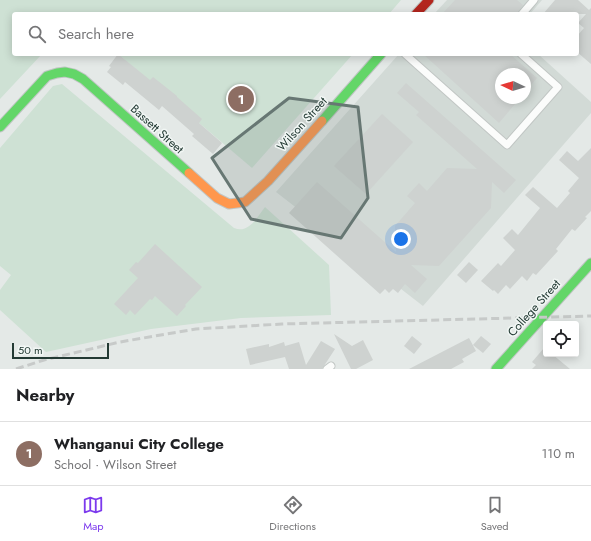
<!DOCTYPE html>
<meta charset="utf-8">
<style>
:root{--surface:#fff;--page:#f6f6f6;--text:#202124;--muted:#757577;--line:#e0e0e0;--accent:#7c3aed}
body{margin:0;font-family:Jost,sans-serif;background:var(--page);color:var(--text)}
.controls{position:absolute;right:12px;bottom:12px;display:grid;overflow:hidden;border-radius:4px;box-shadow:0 2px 10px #0003}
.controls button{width:36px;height:36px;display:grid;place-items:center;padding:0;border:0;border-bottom:1px solid var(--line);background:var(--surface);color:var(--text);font:20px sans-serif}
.compass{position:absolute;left:495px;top:68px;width:36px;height:36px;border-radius:50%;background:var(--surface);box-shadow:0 2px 10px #0003;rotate:274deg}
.scale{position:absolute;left:12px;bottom:10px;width:97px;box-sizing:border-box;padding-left:4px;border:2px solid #233a34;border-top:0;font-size:11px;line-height:14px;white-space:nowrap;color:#233a34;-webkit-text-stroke:3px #f2f7f5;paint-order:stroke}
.you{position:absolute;left:401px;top:239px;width:14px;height:14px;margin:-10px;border:3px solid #fff;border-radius:50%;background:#1a73e8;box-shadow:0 0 0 6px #1a73e833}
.badge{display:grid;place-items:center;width:26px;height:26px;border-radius:50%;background:var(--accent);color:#fff;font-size:13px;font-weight:700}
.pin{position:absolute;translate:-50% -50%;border:2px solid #fff;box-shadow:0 1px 4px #0006}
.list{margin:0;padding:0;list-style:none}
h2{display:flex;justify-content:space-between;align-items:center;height:52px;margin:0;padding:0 16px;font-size:17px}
h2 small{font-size:13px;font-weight:400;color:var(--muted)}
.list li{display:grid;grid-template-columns:26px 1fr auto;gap:12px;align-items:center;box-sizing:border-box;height:64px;padding:0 16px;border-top:1px solid var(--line)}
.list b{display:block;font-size:15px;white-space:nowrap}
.list p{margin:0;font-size:13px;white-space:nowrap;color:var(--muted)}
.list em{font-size:13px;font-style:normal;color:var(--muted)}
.icon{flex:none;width:22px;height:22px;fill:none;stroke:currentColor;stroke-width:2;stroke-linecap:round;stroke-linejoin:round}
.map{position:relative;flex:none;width:591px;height:369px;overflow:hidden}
.search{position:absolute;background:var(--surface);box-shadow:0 2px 10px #0003;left:12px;right:12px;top:12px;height:44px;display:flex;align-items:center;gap:10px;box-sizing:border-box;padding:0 14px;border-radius:4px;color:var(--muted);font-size:15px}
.sheet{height:116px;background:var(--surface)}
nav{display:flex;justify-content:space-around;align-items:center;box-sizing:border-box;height:56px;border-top:1px solid var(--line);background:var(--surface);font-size:11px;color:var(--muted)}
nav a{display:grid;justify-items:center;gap:2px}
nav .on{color:var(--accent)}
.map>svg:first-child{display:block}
.built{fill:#d2dad6;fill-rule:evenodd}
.green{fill:#cee1d4}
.building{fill:#ced2d0}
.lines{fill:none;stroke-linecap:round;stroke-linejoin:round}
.lane-casing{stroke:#c1c6c4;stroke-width:9}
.fast-casing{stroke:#c0c6c4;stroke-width:11}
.slow-casing{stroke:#c0c6c4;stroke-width:11}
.jam-casing{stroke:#c0c6c4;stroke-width:11}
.lane{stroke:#fbfcfb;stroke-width:7}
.fast{stroke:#63d668;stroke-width:9}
.slow{stroke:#ff974d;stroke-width:9}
.jam{stroke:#b3261e;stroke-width:9}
.rail{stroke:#c7cac9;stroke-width:3;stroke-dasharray:8 4;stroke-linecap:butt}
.marked{fill:#677773;fill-opacity:0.2;stroke:#677773;stroke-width:3;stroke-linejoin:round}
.labels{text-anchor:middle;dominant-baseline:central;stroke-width:3;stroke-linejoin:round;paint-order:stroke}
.street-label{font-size:12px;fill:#233a34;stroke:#f2f7f5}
</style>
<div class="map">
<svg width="591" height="369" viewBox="0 0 591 369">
<rect width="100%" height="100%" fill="#e4e9e7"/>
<!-- built -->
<g class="built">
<polygon points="447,0 542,0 530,14 434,14"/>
<path d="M399,54H538L591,102V113L423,306L276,192ZM501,74H525V98H501Z"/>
</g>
<!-- green -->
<g class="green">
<polygon points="0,0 401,0 389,14 14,14 14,54 42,54 0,99"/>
<polygon points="118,54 353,54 252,168"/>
<path d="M62,84L234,228C249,234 257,217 265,207L329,265L331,315L241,318L151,329L46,352L0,310V290L11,275L0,266V148L53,86Z"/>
</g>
<!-- building -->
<g class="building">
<polygon points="455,0 517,0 523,5 517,14 442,14"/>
<polygon points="555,0 578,0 589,10 591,8 591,64 577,52 577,36 584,28 578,23 586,14 543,14"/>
<polygon points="118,54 150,80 153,77 177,96 177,97 202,119 199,123 222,143 213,154 192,136 194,134 162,106 159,110 125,82 123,85 107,72 111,67 109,66"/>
<polygon points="423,54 510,54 537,78 525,92 525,74 501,74 501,98 520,98 499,123"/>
<polygon points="406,83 516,180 504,193 492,182 491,208 439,266 411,265 427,279 415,293 405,284 398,293 393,289 389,293 385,289 380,294 289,213 317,182 396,252 395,226 415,203 407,196 419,183 427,191 447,168 477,169 416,115 419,112 397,93"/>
<polygon points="382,114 413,142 366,194 334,166"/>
<polygon points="591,148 591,211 585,217 587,218 575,231 572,229 556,249 558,251 536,275 533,273 527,281 522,276 510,289 506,285 498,294 494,290 493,291 481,281 498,263 501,266 515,250 503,238 512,229 518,235 540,208 525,195 533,187 557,208 570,193 568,191 579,178 559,160 567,151 578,161"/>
<polygon points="155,244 202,287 185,305 186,306 177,316 155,296 152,300 150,299 135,315 130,310 126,315 114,304 138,278 129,270 136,262 138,263"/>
<polygon points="469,262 478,270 466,283 457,275"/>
<polygon points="334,334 352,346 363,340 373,360 356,369 351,369"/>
<polygon points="412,336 422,344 414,354 404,346"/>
<polygon points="481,336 491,344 483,353 473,345"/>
<polygon points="469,338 476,351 462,359 464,362 451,369 409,369"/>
<polygon points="321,341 335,349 322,369 289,369 285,357 250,365 246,349 269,344 269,347 284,342 285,346 299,342 306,365"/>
<polygon points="544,348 546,349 546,354 552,354 570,369 532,369 536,365 532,362"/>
</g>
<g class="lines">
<defs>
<g id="lane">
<polyline points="522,14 534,0"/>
<polyline points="405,54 507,145 558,87 521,54"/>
<polyline points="327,369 331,366"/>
</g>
<g id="fast">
<polyline points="322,121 381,54"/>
<polyline points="0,127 47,76 57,73 65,72 74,74 83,79 189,173"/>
<polyline points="496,369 591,263"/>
</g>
<polyline id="slow" points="189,173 217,198 229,204 245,202 268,181 322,121"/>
<polyline id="jam" points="416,14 429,0"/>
</defs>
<!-- lane casing -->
<use href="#lane" class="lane-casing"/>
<!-- fast casing -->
<use href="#fast" class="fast-casing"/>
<!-- slow casing -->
<use href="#slow" class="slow-casing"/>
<!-- jam casing -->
<use href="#jam" class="jam-casing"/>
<!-- lane -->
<use href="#lane" class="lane"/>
<!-- fast -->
<use href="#fast" class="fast"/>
<!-- slow -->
<use href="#slow" class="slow"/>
<!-- jam -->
<use href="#jam" class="jam"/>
<!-- rail -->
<polyline class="rail" points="16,369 44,360 120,342 196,329 282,324 591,316"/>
</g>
<!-- marked area -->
<path class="marked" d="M289,98L358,107L368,198L341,238L251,219L212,158Z"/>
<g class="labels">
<!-- street labels -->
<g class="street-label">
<text transform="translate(302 124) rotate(-48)">Wilson Street</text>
<text transform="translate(157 129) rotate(42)">Bassett Street</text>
<text transform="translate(534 308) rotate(-48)">College Street</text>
</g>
</g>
</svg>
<div class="controls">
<button><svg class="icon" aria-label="locate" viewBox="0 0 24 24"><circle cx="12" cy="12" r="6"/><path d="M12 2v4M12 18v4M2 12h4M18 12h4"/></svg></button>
</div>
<svg class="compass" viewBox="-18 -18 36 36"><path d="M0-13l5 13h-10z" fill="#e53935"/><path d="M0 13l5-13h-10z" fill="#757577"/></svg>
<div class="scale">50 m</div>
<div class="you"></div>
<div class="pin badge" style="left:241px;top:99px;background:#8d6e63">1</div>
<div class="search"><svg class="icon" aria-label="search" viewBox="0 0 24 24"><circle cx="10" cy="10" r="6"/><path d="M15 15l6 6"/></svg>Search here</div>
</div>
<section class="sheet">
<h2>Nearby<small></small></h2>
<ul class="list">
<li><span class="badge" style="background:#8d6e63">1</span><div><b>Whanganui City College</b><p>School · Wilson Street</p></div><em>110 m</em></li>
</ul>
</section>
<nav>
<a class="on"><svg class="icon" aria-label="map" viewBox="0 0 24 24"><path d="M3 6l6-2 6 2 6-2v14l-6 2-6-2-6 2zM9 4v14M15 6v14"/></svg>Map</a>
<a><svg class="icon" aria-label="directions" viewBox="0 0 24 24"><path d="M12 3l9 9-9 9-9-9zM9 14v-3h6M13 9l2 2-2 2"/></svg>Directions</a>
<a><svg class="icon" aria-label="saved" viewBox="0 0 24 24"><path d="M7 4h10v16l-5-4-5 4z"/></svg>Saved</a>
</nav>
